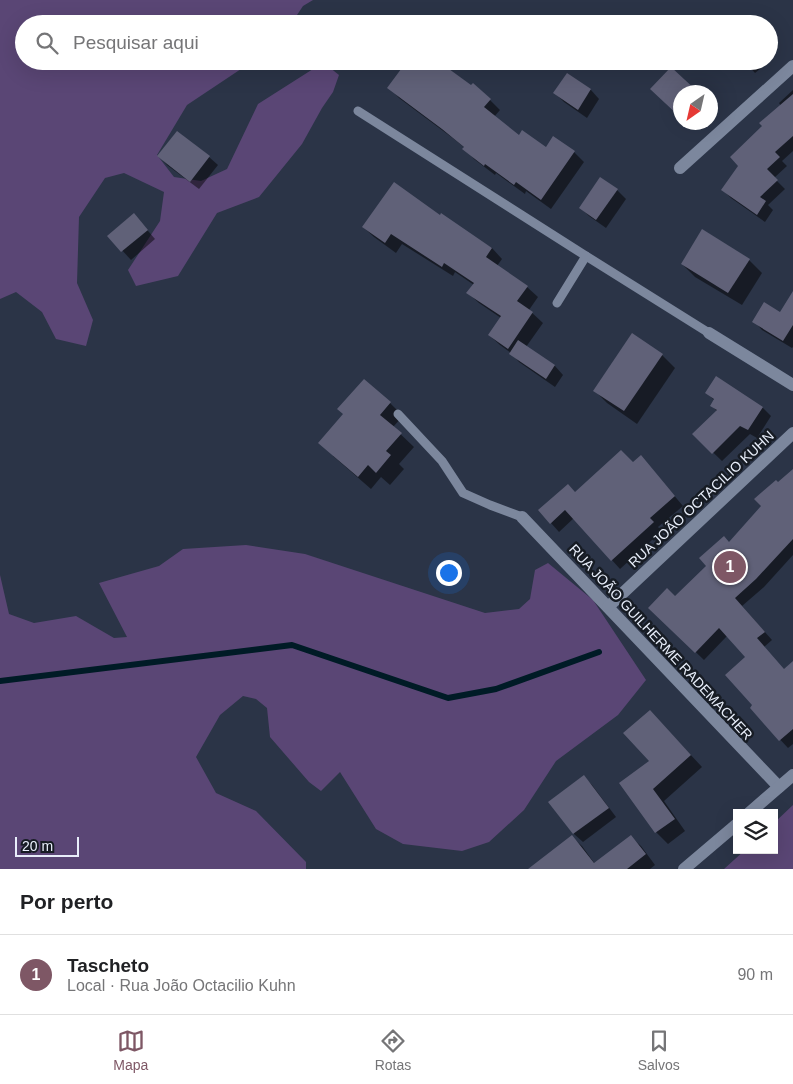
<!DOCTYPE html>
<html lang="pt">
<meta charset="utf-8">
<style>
:root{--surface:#fff;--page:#f6f6f6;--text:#202124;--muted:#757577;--line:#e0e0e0;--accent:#7e5765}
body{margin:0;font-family:Helvetica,sans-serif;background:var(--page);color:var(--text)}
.controls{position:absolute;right:15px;bottom:15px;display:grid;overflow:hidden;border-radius:0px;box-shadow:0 5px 20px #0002}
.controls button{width:45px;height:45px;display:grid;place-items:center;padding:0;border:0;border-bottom:1px solid var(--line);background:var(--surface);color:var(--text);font:25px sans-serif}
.compass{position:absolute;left:673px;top:85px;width:45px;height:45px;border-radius:50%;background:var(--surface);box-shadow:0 5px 20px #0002;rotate:214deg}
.scale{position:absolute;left:15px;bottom:12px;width:64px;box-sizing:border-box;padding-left:5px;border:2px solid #e8eefa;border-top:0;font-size:14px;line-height:18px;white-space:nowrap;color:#e8eefa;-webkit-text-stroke:4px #171c24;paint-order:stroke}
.you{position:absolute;left:448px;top:572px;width:18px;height:18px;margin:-12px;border:4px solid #fff;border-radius:50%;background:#1a73e8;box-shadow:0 0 0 8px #1a73e833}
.badge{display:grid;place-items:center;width:32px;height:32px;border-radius:50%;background:var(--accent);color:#fff;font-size:16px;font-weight:700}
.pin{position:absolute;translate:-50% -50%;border:2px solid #fff;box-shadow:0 1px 5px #0006}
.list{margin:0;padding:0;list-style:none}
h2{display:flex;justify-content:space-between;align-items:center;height:65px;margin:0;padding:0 20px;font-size:21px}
h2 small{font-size:16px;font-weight:400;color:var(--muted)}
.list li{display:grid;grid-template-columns:32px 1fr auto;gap:15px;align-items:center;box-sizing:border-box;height:80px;padding:0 20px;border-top:1px solid var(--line)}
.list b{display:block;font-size:19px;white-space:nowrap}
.list p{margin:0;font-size:16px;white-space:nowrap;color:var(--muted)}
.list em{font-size:16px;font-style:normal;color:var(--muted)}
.icon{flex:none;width:28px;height:28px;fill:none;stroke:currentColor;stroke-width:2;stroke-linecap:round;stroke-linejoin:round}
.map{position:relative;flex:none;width:793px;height:869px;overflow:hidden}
.search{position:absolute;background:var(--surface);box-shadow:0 5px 20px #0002;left:15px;right:15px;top:15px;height:55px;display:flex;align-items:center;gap:12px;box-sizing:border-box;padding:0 18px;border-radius:28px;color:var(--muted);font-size:19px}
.sheet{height:145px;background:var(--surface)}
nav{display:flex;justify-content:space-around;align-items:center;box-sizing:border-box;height:70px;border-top:1px solid var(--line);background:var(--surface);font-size:14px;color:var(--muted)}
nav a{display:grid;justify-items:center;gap:2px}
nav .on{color:var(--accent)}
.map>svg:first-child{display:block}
.green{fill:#5a4675}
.shadow{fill:#0007}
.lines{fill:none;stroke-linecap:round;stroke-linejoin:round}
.stream{stroke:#001b26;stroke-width:6}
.building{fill:#606178}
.lane{stroke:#7c879d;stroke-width:9}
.street{stroke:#7c879d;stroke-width:12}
.labels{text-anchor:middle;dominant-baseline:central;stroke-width:5;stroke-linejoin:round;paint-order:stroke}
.street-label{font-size:14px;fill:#e8eefa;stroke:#171c24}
</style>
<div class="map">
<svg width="793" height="869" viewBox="0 0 793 869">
<rect width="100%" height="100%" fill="#2b3447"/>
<!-- green -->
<g class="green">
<polygon points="0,0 313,0 303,6 291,24 24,24 24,61 253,61 187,105 157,155 174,177 201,181 227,169 258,104 313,69 329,67 339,75 333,92 322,108 302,144 259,197 217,213 178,276 136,286 128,270 160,221 164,192 124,173 105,178 79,217 77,283 93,320 86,346 56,339 42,312 16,292 0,299"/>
<polygon points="246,545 305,554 485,613 519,609 530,599 535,570 548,563 593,600 646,680 618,715 556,761 524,810 489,842 462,851 403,844 376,829 340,772 321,791 309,782 270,737 267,708 256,699 243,696 220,715 196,757 216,793 256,811 306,862 306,869 0,869 0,575 9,614 34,623 76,616 114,638 127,637 99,583 159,566 183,549"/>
<polygon points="793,805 793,869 724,869 745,850 774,850 774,823"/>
</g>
<!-- shadow -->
<g class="shadow">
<polygon points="769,60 770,61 755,73 744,61 769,61"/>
<polygon points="671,69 697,92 680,92 680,116 661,98"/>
<polygon points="567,74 591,90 599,99 587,118 564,102 555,93"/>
<polygon points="389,87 490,100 500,110 494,117 519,137 546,149 574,152 584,162 551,209 526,191 525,194 496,173 495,175 474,159 465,148 454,139 399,98"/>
<polygon points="793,90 793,151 782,161 787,166 774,178 785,189 768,205 773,210 765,222 731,198 723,190 764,127 781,106 779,103"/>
<polygon points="687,122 694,122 691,126"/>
<polygon points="159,156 209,157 218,165 199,189 167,165"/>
<polygon points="617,190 626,199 606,228 589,216 581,208"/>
<polygon points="440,217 492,248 502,259 497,266 527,287 538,297 529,310 543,323 526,347 555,366 563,375 555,387 519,362 511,353 500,345 489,335 501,318 479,303 468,293 474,285 455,272 453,276 402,244 396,253 374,237 363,227"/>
<polygon points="142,224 155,239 131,260 109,236"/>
<polygon points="749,260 762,273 742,305 695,277 682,264"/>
<polygon points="793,306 793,347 792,348 762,330 754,321 781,314"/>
<polygon points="662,355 675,368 637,424 607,403 594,390"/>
<polygon points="717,378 763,408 771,416 757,438 750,434 722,461 694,434 717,411 712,406 715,401 707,393"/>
<polygon points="390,403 403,416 393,427 414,447 399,464 404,469 390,485 381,477 371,489 333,456"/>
<polygon points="649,466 683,506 658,527 662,531 620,569 574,518 559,532 551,523 576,493"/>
<polygon points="793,471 793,555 764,587 742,606 772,640 764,647 784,670 793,663 793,744 788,748 751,708 754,705 747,657 727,636 704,660 650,608 675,598 730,543 763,507 778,484"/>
<polygon points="661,723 702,767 664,801 685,831 668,844 656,832 621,783 651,761"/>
<polygon points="584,777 592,785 616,817 583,842 574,834 550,802"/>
<polygon points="572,837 582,846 595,864 631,837 641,846 655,865 650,869 544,869"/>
</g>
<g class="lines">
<!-- stream -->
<polyline class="stream" points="0,681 292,645 448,698 496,689 599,652"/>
</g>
<!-- building -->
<g class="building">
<polygon points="407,61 438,61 471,85 473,83 491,99 484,107 519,135 522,130 546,147 553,136 575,151 541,200 516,182 514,185 485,164 484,166 462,149 464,147 442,129 387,88"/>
<polygon points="671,67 698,92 680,92 680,117 650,89"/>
<polygon points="567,73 591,89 578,110 553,93"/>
<polygon points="793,94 793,136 775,152 780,157 767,169 778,180 760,197 766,201 757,215 721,190 738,166 730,157 762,126 759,123"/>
<polygon points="177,131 210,156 190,182 157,156"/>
<polygon points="600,177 618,189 596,220 579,208"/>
<polygon points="394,182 440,215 441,213 492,248 486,257 528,286 517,301 533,312 508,349 488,335 501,316 466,293 474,283 444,263 442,267 391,234 385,243 362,227"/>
<polygon points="134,213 148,230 121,252 107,236"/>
<polygon points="702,229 750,259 728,293 681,264"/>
<polygon points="793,291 793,325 783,341 752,322 764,302 780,312"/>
<polygon points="632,333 663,354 624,411 593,391"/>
<polygon points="518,340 555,365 546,379 509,354"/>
<polygon points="716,376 763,407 748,430 740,426 712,454 692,434 717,410 710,406 714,399 705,393"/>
<polygon points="364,379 391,402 380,415 402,433 386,451 391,455 376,473 368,465 358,477 318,443 343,414 337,409"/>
<polygon points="621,450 633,462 641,455 675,496 650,518 654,522 611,561 565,510 550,524 538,510 568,484 575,492"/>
<polygon points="793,469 793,539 756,579 735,598 765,632 757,638 784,669 793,661 793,729 779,741 750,708 752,705 725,675 745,657 719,628 695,653 648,608 667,588 675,596 706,566 699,558 724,536 729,542 761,506 754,499 776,480 778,482"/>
<polygon points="650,710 691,755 653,789 675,819 655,833 619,783 649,761 623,733"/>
<polygon points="584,775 609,808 573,834 548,802"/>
<polygon points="572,835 594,863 631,835 646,854 627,869 528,869"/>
</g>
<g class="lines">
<!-- lane -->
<g class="lane">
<polyline points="358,111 586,256 709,333"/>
<polyline points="557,303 586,256"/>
<polyline points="398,414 442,461 463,493 490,505 522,517"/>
</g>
<!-- street -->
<g class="street">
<polyline points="680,168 793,66"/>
<polyline points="709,333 793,385"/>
<polyline points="522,517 779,787"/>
<polyline points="608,607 793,433"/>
<polyline points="749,813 793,775"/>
<polyline points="684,869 737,824"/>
</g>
</g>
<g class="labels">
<!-- street labels -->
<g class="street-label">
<text transform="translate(701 499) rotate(-43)">RUA JOÃO OCTACILIO KUHN</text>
<text transform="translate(661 642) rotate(47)">RUA JOÃO GUILHERME RADEMACHER</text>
</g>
</g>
</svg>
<div class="controls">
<button><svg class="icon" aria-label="layers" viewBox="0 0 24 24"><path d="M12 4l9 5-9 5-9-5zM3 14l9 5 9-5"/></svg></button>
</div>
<svg class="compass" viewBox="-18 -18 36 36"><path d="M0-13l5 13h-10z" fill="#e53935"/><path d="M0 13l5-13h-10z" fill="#757577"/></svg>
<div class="scale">20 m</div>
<div class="you"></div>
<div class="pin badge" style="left:730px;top:567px">1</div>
<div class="search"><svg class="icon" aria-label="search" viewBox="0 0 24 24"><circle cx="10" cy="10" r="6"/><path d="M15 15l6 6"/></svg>Pesquisar aqui</div>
</div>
<section class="sheet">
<h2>Por perto<small></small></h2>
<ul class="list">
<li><span class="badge">1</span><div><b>Tascheto</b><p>Local · Rua João Octacilio Kuhn</p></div><em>90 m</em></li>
</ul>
</section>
<nav>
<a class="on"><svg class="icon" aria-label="map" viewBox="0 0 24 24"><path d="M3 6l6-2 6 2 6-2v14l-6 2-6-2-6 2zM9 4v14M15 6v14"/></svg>Mapa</a>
<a><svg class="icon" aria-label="directions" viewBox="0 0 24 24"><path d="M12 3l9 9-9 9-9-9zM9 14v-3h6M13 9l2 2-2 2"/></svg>Rotas</a>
<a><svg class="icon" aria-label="saved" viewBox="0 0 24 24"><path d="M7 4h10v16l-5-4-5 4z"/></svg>Salvos</a>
</nav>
